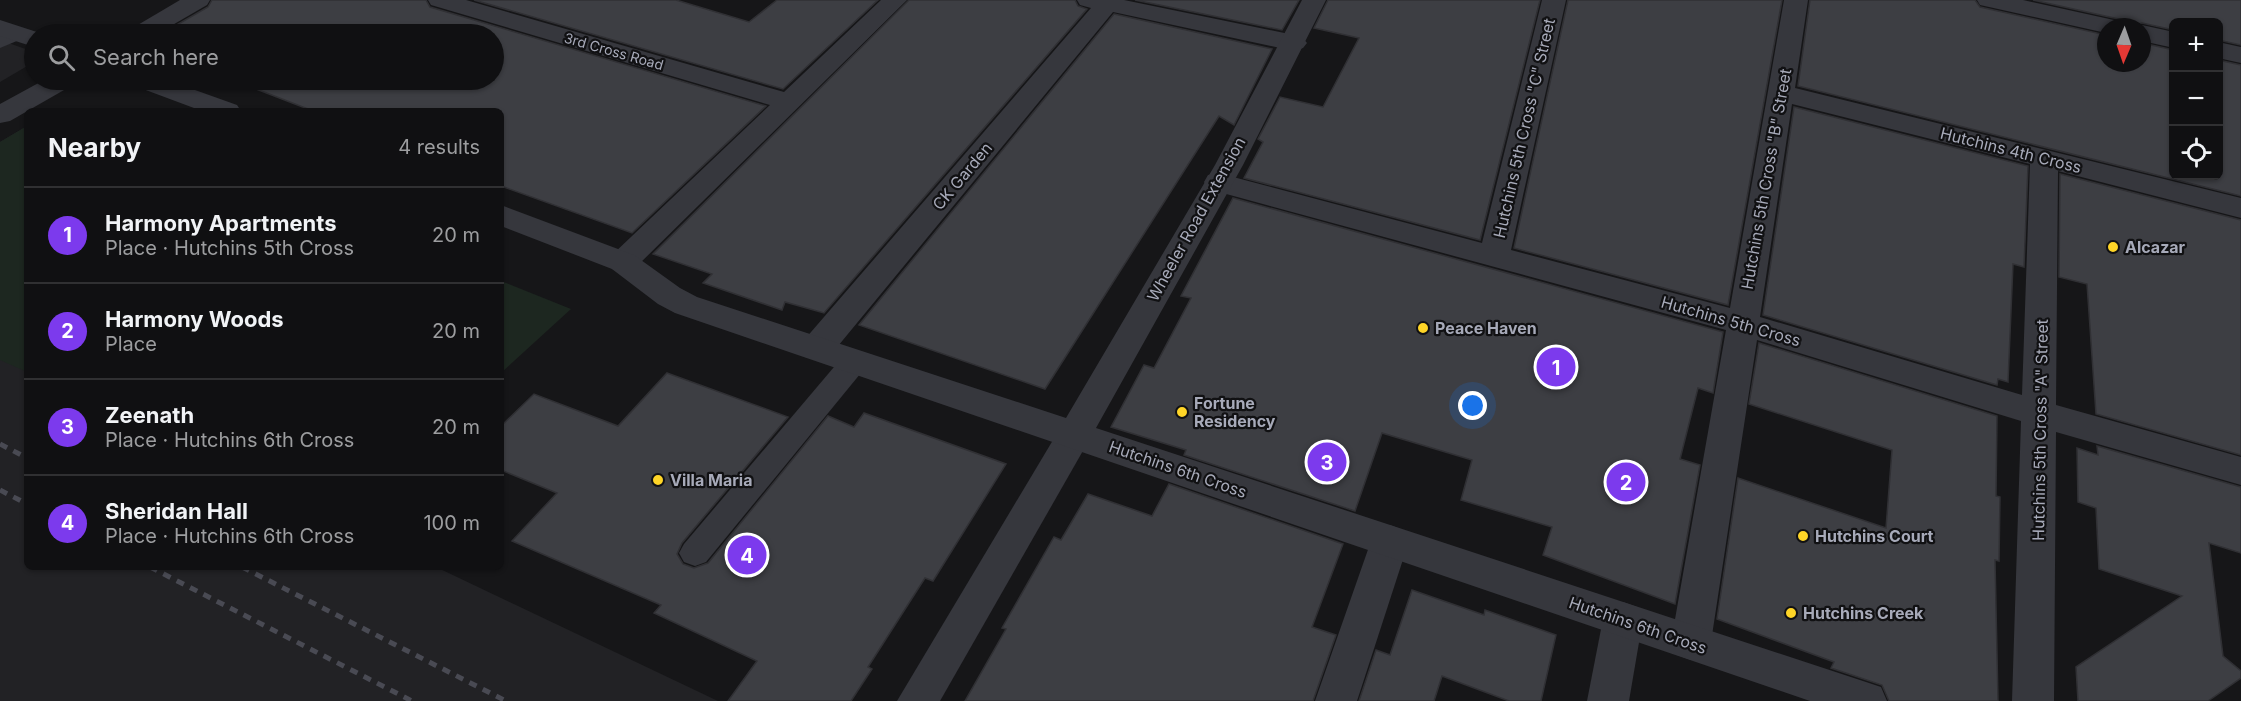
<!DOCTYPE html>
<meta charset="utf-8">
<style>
:root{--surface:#101012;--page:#1e1e20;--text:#f1f3f6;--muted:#9c9d9f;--line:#303032;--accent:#7c3aed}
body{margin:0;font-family:Inter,sans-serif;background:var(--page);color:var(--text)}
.controls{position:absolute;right:18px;top:18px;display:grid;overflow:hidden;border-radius:9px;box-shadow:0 2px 4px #0004}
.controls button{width:54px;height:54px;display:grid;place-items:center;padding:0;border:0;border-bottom:2px solid var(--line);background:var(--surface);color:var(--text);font:30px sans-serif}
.compass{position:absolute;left:2097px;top:18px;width:54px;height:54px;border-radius:50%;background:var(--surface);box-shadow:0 2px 4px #0004;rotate:182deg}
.you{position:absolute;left:1473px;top:406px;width:21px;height:21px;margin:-15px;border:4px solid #fff;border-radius:50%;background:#1a73e8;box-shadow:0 0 0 9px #1a73e833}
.badge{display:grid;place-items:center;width:39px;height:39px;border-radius:50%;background:var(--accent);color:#fff;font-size:20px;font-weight:700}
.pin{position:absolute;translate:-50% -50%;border:3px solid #fff;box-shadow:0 2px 6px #0006}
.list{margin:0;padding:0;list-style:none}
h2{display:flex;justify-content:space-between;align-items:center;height:78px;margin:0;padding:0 24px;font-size:26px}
h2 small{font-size:20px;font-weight:400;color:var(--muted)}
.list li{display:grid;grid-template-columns:39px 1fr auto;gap:18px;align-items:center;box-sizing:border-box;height:96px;padding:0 24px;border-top:2px solid var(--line)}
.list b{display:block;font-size:22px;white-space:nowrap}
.list p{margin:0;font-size:20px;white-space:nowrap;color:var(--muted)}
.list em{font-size:20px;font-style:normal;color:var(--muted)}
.icon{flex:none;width:33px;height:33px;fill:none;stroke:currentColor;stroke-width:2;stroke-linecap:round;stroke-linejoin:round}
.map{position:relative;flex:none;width:2241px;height:701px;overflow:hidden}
.search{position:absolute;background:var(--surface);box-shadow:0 2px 4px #0004;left:24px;top:24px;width:480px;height:66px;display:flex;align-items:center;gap:15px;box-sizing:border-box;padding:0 21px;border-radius:33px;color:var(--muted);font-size:22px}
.panel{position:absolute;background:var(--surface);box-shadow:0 2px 4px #0004;left:24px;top:108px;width:480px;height:462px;border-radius:9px}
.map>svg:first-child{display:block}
.built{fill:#222225}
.green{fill:#1d2720}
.building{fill:#3d3e43;stroke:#303034;stroke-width:1.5}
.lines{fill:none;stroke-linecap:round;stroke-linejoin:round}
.service{fill:#36373d;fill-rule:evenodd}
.minor{fill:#36373d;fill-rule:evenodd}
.tertiary{fill:#36373d;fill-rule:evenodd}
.rail{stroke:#494a53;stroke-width:5;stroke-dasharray:8 7;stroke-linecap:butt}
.poi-dot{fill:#ffd527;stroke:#111113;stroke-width:2}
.labels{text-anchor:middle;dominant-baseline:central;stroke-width:4.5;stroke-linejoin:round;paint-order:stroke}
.far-street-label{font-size:14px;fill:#a7aab9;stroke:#111113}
.street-label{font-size:16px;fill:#a7aab9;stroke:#111113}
.poi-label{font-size:16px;font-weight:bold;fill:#a7aab9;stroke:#111113;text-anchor:start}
</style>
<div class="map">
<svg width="2241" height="701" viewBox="0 0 2241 701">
<rect width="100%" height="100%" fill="#161618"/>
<!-- built -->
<g class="built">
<polygon points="0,40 34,52 34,62 0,82"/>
<polygon points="27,126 27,567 436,567 718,701 0,701 0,142"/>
</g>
<!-- green -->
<g class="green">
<polygon points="27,126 27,372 0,360 0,142"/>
<polygon points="501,281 571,309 501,373"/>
</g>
<!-- building -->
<g class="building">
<polygon points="212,0 426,0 430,7 766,106 632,233 501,186 501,111 313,111 251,87 248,89 222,80 494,80 494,34 161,34 208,7"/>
<polygon points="474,0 676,0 749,22 777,0 878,0 783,89"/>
<polygon points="909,0 1075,0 1078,6 1087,9 824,313 785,302 782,310 703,283 712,274 653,254"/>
<polygon points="1135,0 1299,0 1282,30"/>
<polygon points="1328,0 1540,0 1480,240 1244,178 1263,142 1258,139 1280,97 1323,107 1359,38 1314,28"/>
<polygon points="1568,0 1782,0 1728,305 1514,248"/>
<polygon points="1810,0 1975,0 1980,7 2106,35 2106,63 2142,63 2142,43 2174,50 2174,176 2218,176 2218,60 2241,65 2241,196 1798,86"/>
<polygon points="2033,0 2241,0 2241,45 2218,40 2218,22 2174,22 2174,30 2142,23 2129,27 2123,20"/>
<polygon points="1114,14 1272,49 1234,125 1219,116 1045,389 859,325"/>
<polygon points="1794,107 2028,166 2024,267 2013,264 2008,382 1998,379 1997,385 1763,315"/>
<polygon points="2060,174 2241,220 2241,455 2096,414 2087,284 2059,277"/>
<polygon points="1233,198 1723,332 1713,393 1698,388 1680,459 1700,465 1675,604 1543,555 1552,527 1461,500 1472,460 1382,433 1355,511 1184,455 1186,450 1111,427 1144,365 1154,368 1191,298 1181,296"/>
<polygon points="1759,343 1997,416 1996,496 2000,497 1999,561 1995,560 1998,701 1889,701 1882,685 1831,668 1834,662 1717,619 1738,478 1886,528 1892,450 1749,404"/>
<polygon points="667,373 788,417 682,543 677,554 683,564 694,568 708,563 828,416 854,427 864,413 1006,464 933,581 925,578 868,667 872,669 851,701 728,701 757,661 654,613 661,605 512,541 557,493 501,470 501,426 534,394 618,426"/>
<polygon points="2097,446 2241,487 2241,553 2209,543 2223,656 2241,671 2241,678 2208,701 2078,701 2076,667 2182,596 2099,569 2096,508 2078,502 2077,448 2098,455"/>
<polygon points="1169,484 1343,544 1312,627 1336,635 1313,701 965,701 1006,629 1002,628 1054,537 1061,540 1088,494 1152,516"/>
<polygon points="1412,590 1484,615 1485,610 1556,635 1541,701 1509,701 1442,676 1434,701 1359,701 1376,650 1390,655"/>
</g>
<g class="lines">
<!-- service -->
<g class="service">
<polygon points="17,28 24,30 27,34 24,38 0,48 0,34"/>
<polygon points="855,351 865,354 869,361 865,368 706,562 695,566 684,562 679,553 684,544 845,354"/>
</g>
<!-- minor -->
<g class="minor">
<polygon points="180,0 210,0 207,5 157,34 127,34 131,29"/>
<polygon points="428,0 466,0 784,92 881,0 907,0 634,269 623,273 612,269 608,262 612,255 770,105 431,5"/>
<polygon points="1077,0 1124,0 1294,35 1303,38 1307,43 1303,48 1294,51 1113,12 829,357 817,360 805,357 801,348 805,339 1091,8 1080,5"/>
<path d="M1542,0H1566L1511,250L1730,308L1784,0H1808L1795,88L2241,198V218L2058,171L2056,405L2241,457V485L2056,432L2054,701H2012L2021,421L1757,340L1711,642L1705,655L1691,660L1677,655L1671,642L1726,330L1208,189L1204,182L1208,175L1218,173L1482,243ZM1792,104L2030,164L2022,395L1760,317Z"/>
<polygon points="1977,0 2023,0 2123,22 2127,27 2106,27 2106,33 1980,5"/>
<polygon points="0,20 43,34 34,34 34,47 0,36"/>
<polygon points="2142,25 2174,32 2174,48 2142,41 2142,27 2136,27"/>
<polygon points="2218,42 2241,47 2241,63 2218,58"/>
<polygon points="1074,421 1086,425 1092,435 940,701 897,701 1062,425"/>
<polygon points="1390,525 1403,530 1409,541 1357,701 1315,701 1371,541 1377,530"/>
<polygon points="1623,602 1637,607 1643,619 1629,701 1587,701 1603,619 1609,607"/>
</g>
<!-- tertiary -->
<g class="tertiary">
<polygon points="1302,0 1326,0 1243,165 1096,428 1866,682 1881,687 1887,701 1810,701 675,313 658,304 612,269 501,226 501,205 634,255 680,288 697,297 1066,418 1215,165"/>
<polygon points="44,80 75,80 71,86 10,121 0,123 0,104"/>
<polygon points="131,80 167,80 237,105 241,111 202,111 135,86"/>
</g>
<!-- rail -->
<g class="rail">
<polyline points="0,444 27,458"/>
<polyline points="0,490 27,504"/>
<polyline points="150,567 412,701"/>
<polyline points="242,567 506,701"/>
</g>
</g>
<!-- markers -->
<g class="poi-dot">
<circle cx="2113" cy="247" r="6"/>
<circle cx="1423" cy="328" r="6"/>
<circle cx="1182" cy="412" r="6"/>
<circle cx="658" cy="480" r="6"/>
<circle cx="1803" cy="536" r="6"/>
<circle cx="1791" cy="613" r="6"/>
</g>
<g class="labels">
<!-- far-street labels -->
<g class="far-street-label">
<text transform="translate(614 51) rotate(16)">3rd Cross Road</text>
</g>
<!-- street labels -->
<g class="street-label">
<text transform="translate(1524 128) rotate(-77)">Hutchins 5th Cross "C" Street</text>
<text transform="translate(2011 150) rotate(14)">Hutchins 4th Cross</text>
<text transform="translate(962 176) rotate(-50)">CK Garden</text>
<text transform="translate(1766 179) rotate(-80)">Hutchins 5th Cross "B" Street</text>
<text transform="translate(1196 219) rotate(-61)">Wheeler Road Extension</text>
<text transform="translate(1731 321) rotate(16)">Hutchins 5th Cross</text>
<text transform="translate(2040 430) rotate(-89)">Hutchins 5th Cross "A" Street</text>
<text transform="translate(1178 469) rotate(19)">Hutchins 6th Cross</text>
<text transform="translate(1638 625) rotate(19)">Hutchins 6th Cross</text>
</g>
<!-- poi labels -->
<g class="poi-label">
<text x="2125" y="247">Alcazar</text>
<text x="1435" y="328">Peace Haven</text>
<text x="1194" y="403">Fortune<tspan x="1194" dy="18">Residency</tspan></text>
<text x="670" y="480">Villa Maria</text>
<text x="1815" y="536">Hutchins Court</text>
<text x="1803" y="613">Hutchins Creek</text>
</g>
</g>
</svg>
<div class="controls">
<button>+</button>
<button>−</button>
<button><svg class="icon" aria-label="locate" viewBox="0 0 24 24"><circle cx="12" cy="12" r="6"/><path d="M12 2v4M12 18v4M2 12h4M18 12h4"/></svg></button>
</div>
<svg class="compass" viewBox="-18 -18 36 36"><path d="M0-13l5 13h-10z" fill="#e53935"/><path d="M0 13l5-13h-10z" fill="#9c9d9f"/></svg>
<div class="you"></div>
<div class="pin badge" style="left:1556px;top:367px">1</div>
<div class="pin badge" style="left:1626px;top:482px">2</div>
<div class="pin badge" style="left:1327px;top:462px">3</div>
<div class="pin badge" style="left:747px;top:555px">4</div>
<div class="search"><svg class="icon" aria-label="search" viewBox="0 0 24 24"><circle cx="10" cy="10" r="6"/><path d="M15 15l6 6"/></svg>Search here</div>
<section class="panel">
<h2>Nearby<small>4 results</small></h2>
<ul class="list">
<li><span class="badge">1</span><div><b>Harmony Apartments</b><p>Place · Hutchins 5th Cross</p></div><em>20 m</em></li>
<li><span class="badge">2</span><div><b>Harmony Woods</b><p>Place</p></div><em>20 m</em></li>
<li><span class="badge">3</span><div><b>Zeenath</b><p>Place · Hutchins 6th Cross</p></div><em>20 m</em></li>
<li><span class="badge">4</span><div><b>Sheridan Hall</b><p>Place · Hutchins 6th Cross</p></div><em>100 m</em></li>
</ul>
</section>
</div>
